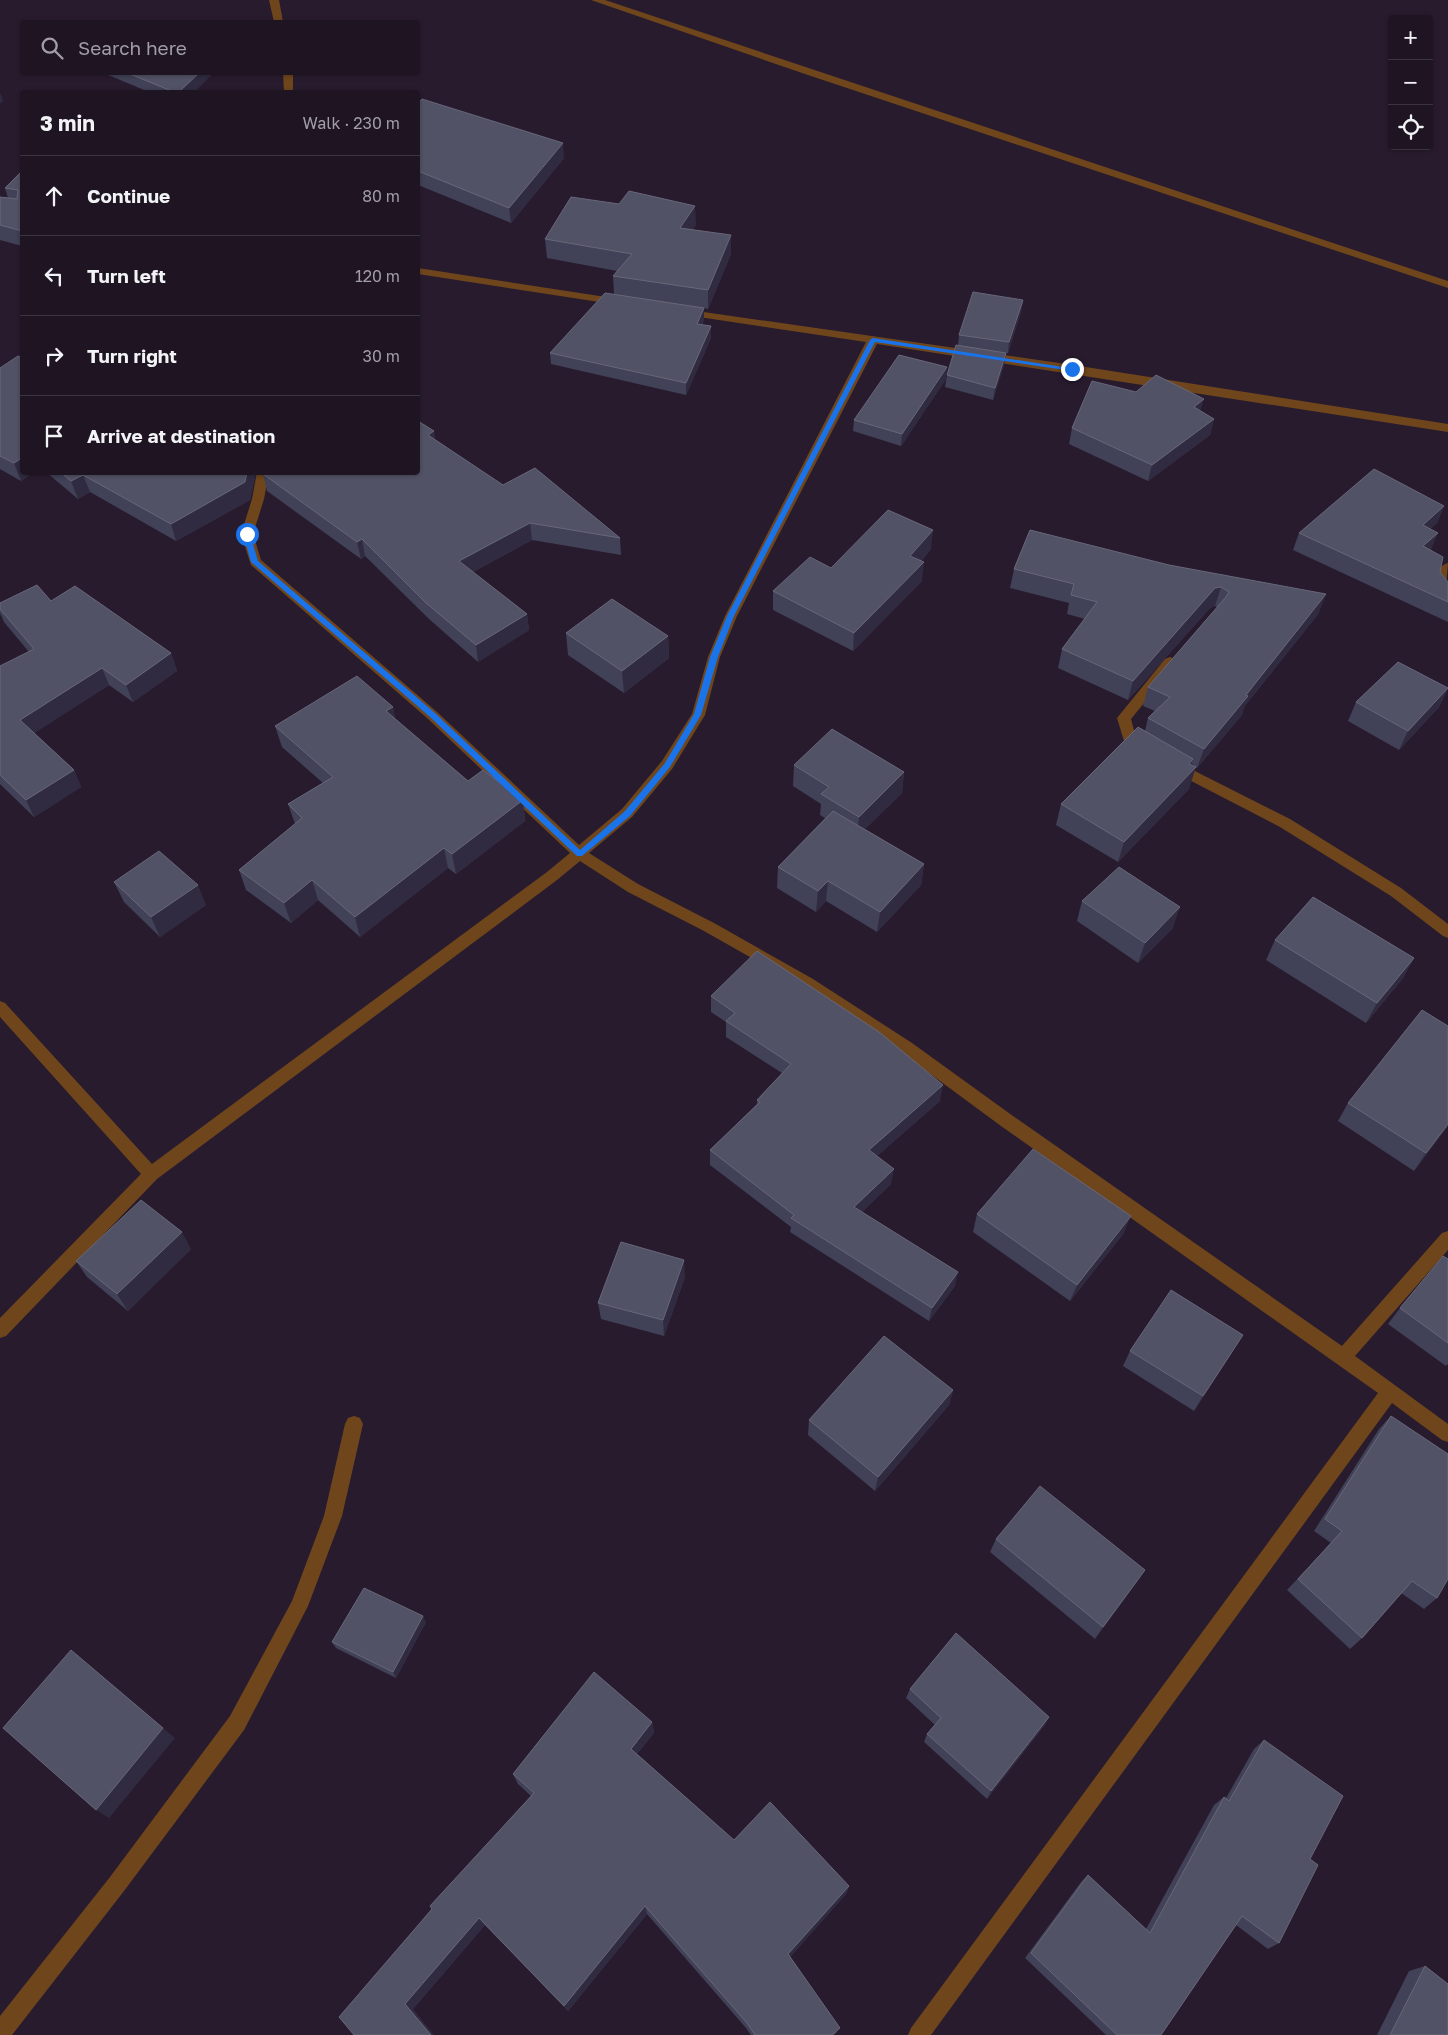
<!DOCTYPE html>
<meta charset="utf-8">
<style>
:root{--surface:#1e1422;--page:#2b212f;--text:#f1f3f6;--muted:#a19ea5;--line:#3c3340}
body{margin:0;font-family:"Golos Text",sans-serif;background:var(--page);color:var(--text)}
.controls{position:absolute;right:15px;top:15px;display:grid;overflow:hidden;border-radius:5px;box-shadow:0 1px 4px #0004}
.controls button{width:45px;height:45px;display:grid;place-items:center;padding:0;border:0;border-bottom:1px solid var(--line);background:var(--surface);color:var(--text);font:25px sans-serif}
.stop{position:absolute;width:15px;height:15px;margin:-11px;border:4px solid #1a73e8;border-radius:50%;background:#fff}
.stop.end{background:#1a73e8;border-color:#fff;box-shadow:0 1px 5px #0008}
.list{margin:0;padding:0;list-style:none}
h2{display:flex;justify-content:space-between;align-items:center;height:65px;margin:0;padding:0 20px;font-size:21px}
h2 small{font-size:16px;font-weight:400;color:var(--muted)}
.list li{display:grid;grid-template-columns:32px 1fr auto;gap:15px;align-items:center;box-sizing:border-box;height:80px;padding:0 20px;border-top:1px solid var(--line)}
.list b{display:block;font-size:19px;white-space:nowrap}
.list em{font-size:16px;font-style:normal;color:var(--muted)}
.icon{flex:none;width:28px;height:28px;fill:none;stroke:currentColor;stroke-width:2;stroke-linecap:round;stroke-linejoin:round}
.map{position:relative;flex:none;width:1448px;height:2035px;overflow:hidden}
.search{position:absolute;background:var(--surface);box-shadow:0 1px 4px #0004;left:20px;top:20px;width:400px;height:55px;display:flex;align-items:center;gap:12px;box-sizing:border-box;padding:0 18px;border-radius:5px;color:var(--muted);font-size:19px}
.panel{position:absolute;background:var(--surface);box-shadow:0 1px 4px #0004;left:20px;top:90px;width:400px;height:385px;border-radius:5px}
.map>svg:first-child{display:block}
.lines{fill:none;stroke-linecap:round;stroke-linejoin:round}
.street{fill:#6f461c;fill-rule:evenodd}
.wall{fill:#414157}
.shaded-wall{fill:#302b40}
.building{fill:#525266;stroke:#68677a}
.route{fill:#1a73e8}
</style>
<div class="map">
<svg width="1448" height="2035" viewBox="0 0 1448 2035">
<rect width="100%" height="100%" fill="#281b2e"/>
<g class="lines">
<!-- street -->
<g class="street">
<polygon points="269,0 279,0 283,22 274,22"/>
<polygon points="591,0 605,0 1345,247 1448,281 1448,288 805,74"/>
<polygon points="283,72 293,72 293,92 284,92"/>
<polygon points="418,268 619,299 624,302 619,305 418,274"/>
<polygon points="683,309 1073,365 1448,424 1448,432 877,344 737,616 720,657 705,715 672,769 632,817 589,853 638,884 714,923 813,979 912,1043 1013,1116 1342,1346 1442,1233 1448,1231 1448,1250 1355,1356 1448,1424 1448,1442 1442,1440 1392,1403 931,2035 908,2035 911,2028 1378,1393 1001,1126 902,1053 803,987 704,931 628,892 580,861 557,880 157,1179 6,1336 0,1338 0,1318 141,1174 0,1017 0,1001 5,1003 152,1164 547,872 570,853 427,718 251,565 241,534 252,499 257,472 269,472 264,499 253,534 261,560 437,712 579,845 622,809 662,761 692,714 708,657 725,616 866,342 679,314 678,312 679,310"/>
<path d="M1448,563L1446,587L1448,601L1444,600L1434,588C1436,578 1437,566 1448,563Z"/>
<polygon points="1170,657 1175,659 1176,662 1175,665 1131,719 1135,734 1150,743 1152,747 1150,751 1145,752 1124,741 1117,718 1165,659"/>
<polygon points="1175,761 1290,819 1401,888 1448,924 1448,938 1443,936 1391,896 1280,827 1170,770 1168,766 1170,762"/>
<polygon points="354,1416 360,1418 363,1424 342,1516 308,1606 244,1730 124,1891 12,2035 0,2035 0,2016 110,1877 230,1716 292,1601 324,1516 345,1424 348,1418"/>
</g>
</g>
<!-- wall -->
<g class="wall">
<polygon points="101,72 214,72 194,92 149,92"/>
<polygon points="418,103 564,158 511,223 418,185"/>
<polygon points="22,171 22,246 0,240 0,197 8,198 5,188"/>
<polygon points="696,225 692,230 731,254 708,309 704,308 704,319 702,325 711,326 711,338 686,395 551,364 550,353 614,294 613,276 617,271 547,258 545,239"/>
<polygon points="1023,300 1021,312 1008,353 1006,353 1004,365 993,400 945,387 947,375 958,346 959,335"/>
<polygon points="0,368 22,472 34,472 21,481 0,469"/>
<polygon points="946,379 901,446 853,431 854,420"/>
<polygon points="1200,411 1214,419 1210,435 1148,481 1069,444 1072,428"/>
<polygon points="435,440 503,485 620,538 621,555 532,540 473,572 527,614 529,630 478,662 429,619 365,556 361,559 267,491 263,474"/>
<polygon points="46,472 256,472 250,500 176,541 90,492 78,499"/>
<polygon points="1444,506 1437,523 1430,529 1430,550 1440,572 1448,582 1448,622 1293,550 1299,533"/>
<polygon points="1030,530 1319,613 1244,707 1242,715 1197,768 1192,764 1189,789 1118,862 1056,825 1061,804 1145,731 1148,718 1155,711 1143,706 1148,687 1217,607 1215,606 1210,608 1128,700 1058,668 1062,649 1085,619 1067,614 1069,603 1010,588 1014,569"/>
<polygon points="931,549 921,561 922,581 853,651 773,610 773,591 831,568"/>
<polygon points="51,601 171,653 177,671 133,702 109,685 34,733 74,770 81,787 34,817 0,784 0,666 29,652 4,622 0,613 0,603"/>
<polygon points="566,633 668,636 669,658 624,693 568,655"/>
<polygon points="1448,688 1439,707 1399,750 1348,721 1356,702"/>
<polygon points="393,707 395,719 468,781 523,800 525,821 456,874 448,868 360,937 318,900 291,923 246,890 239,870 295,824 288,804 323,783 282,747 275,726"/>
<polygon points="794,765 904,772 902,793 865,829 924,864 921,885 877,932 826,901 816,912 777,888 778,867 825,818 820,815 821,804 793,786"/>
<polygon points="114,882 206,905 160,937 124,902"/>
<polygon points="1082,901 1173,928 1138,963 1077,921"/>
<polygon points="1275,940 1414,958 1403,978 1366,1023 1266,960"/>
<polygon points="711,996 940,1101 877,1156 891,1184 862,1212 955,1286 929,1321 790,1232 791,1227 710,1165 710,1150 757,1104 757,1100 782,1073 726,1037 726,1022 711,1012"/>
<polygon points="1348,1103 1448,1126 1414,1171 1338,1121"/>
<polygon points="977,1214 1124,1233 1070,1301 973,1232"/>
<polygon points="191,1249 128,1311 87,1277 76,1261"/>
<polygon points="1448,1259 1448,1364 1446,1366 1388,1324 1400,1308"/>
<polygon points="685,1277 664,1336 601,1319 598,1303"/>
<polygon points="1130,1351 1233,1351 1194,1411 1123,1366"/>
<polygon points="953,1390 949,1405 875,1491 808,1435 809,1420"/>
<polygon points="1391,1416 1437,1598 1424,1609 1401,1593 1362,1638 1350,1649 1287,1590 1331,1543 1314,1531 1379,1429"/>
<polygon points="996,1539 1145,1570 1095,1639 990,1552"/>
<polygon points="426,1622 396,1678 336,1648 332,1642"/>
<polygon points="910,1689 1049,1717 1044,1726 987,1799 924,1742 927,1734 935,1725 906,1698"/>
<polygon points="652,1722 654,1733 637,1754 734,1840 849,1886 846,1894 790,1957 837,2032 834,2035 751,2035 746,2028 647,1914 568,2011 485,1925 413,2009 354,2035 432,1909 531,1796 518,1784 513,1774"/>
<polygon points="1264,1740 1310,1859 1279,1943 1268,1949 1236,1925 1161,2035 1106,2035 1025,1958 1081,1882 1088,1875 1146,1929 1214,1805 1224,1797 1226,1798 1254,1749"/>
<polygon points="1425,1966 1448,2035 1377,2035 1409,1971"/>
</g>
<!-- shaded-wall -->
<g class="shaded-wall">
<polygon points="200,72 214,72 194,92 179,92"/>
<polygon points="0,92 3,101 0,104"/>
<polygon points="563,143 564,158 511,223 509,208"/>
<polygon points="695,206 696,225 681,248 680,228"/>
<polygon points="731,235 731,254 708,309 708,290"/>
<polygon points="1023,300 1021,312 1008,353 1009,342"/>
<polygon points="704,308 704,319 697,336 697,324"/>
<polygon points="711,326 711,338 686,395 686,383"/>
<polygon points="1006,353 1004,365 993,400 995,388"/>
<polygon points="947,367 946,379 901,446 902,434"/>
<polygon points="1204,399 1199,415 1194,407"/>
<polygon points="1214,419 1210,435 1148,481 1152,465"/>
<polygon points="434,431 437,448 428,435"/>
<polygon points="22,458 22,472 34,472 21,481 14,463"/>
<polygon points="247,472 256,472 250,500 176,541 171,524"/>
<polygon points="83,475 90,492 78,499 71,481"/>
<polygon points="1444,506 1437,523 1416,541 1423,525"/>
<polygon points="530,523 532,540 462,578 459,561"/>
<polygon points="933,530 931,549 908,575 910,556"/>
<polygon points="1438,533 1431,550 1416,563 1423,546"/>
<polygon points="362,539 365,556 361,559 357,542"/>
<polygon points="924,562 922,581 853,651 854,633"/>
<polygon points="1221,587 1215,606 1210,608 1128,700 1133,681 1215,588"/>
<polygon points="1326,594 1319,613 1244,707 1242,715 1197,768 1204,749"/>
<polygon points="527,614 529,630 478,662 476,645"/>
<polygon points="668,636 669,658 624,693 622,671"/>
<polygon points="171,653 177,671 133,702 126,685"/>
<polygon points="102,668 109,685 28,737 20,720"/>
<polygon points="1448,688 1439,707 1399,750 1408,731"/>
<polygon points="393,707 397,728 386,711"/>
<polygon points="1193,759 1188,775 1196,767 1189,789 1118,862 1124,842"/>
<polygon points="74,770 81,787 34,817 26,800"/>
<polygon points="904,772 902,793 857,837 859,817"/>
<polygon points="523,800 525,821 456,874 452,854"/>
<polygon points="444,848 448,868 360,937 355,917"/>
<polygon points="924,864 921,885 877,932 880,912"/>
<polygon points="312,880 318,900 291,923 284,903"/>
<polygon points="828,881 826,901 816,912 818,891"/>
<polygon points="198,885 206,905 160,937 151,917"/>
<polygon points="1180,907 1173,928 1138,963 1145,943"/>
<polygon points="1414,958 1403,978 1366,1023 1377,1003"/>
<polygon points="943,1085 940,1101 867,1165 869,1150"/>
<polygon points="1448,1124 1448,1126 1414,1171 1426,1153"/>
<polygon points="894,1169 891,1184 853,1221 854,1207"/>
<polygon points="1131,1216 1124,1233 1070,1301 1077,1285"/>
<polygon points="182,1232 191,1249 128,1311 117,1294"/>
<polygon points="684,1260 685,1277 664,1336 663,1320"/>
<polygon points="958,1272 955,1286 929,1321 932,1308"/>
<polygon points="1243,1335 1233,1351 1194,1411 1203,1396"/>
<polygon points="953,1390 949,1405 875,1491 878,1477"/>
<polygon points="1145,1570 1137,1582 1095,1639 1103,1627"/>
<polygon points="423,1616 426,1622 396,1678 393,1672"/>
<polygon points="1049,1717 1044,1726 987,1799 991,1791"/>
<polygon points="652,1722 654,1733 633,1759 631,1749"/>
<polygon points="163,1728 175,1738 109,1818 96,1810"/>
<polygon points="849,1886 846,1894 787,1961 788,1954"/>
<polygon points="645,1906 647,1914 568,2011 564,2006"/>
<polygon points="479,1918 485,1925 413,2009 434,2035 431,2035 405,2004"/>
</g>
<!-- building -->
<g class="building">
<polygon points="125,72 200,72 179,92 174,92"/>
<polygon points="422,99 563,143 509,208 418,171 418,103"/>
<polygon points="22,171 22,231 0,225 0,197 17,199 18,190 5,188"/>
<polygon points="629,191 695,206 680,228 731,235 708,290 613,276 632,254 545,239 571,197 619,204"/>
<polygon points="973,292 1023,300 1009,342 959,335"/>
<polygon points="605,293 704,308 697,324 711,326 686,383 550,353"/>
<polygon points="956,345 1006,353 995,388 947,375"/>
<polygon points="899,355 947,367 902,434 854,420"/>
<polygon points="18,356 22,358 22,458 14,463 0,456 0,368"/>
<polygon points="1156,375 1204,399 1194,407 1214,419 1152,465 1072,428 1092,381 1136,392"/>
<polygon points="418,421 434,431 428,435 503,485 535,468 620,538 530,523 459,561 527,614 476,645 426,603 362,539 357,542 263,474 263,472 418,472"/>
<polygon points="1374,469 1444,506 1423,525 1438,533 1423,546 1443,557 1440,572 1448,582 1448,602 1299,533"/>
<polygon points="60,472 247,472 245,482 171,524 83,475 71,481"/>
<polygon points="888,510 933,530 910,556 924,562 854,633 773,591 810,557 831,568"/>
<polygon points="1030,530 1169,565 1326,594 1246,695 1248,696 1204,749 1148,718 1170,697 1148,687 1226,597 1229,592 1221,587 1215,588 1133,681 1062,649 1097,602 1071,595 1074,584 1014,569"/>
<polygon points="37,585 51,601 75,586 171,653 126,685 102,668 20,720 74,770 26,800 0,775 0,666 34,649 0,609 0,603"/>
<polygon points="612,599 668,636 622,671 566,633"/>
<polygon points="1398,662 1448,688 1408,731 1356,702"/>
<polygon points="357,676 393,707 386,711 468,781 483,770 523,800 452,854 444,848 355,917 312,880 284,903 239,870 302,818 288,804 333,777 275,726"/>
<polygon points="1138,727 1193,759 1189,764 1196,767 1124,842 1061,804"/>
<polygon points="832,729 904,772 859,817 821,794 829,787 794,765"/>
<polygon points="833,811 924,864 880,912 828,881 818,891 778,867"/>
<polygon points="159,851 198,885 151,917 114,882"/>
<polygon points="1119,867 1180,907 1145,943 1082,901"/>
<polygon points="1313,897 1414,958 1377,1003 1275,940"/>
<polygon points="757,951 879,1032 943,1085 869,1150 894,1169 854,1207 958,1272 932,1308 791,1218 794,1215 710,1150 760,1102 757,1100 791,1064 726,1021 735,1013 711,996"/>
<polygon points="1422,1010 1448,1026 1448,1124 1426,1153 1348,1103"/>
<polygon points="1033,1149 1131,1216 1077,1285 977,1214"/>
<polygon points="141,1200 182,1232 117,1294 76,1261"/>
<polygon points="621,1242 684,1260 663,1320 598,1303"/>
<polygon points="1443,1256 1448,1259 1448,1343 1400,1308"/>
<polygon points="1171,1290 1243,1335 1203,1396 1130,1351"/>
<polygon points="884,1336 953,1390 878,1477 809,1420"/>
<polygon points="1391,1416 1448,1454 1448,1579 1437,1598 1412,1581 1362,1638 1298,1579 1342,1531 1325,1519"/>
<polygon points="1040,1486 1145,1570 1103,1627 996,1539"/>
<polygon points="364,1588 423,1616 393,1672 332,1642"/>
<polygon points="956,1633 1049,1717 991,1791 927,1734 941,1718 910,1689"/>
<polygon points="71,1650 163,1728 96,1810 3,1728"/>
<polygon points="594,1672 652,1722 631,1749 734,1840 770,1802 849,1886 788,1954 840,2028 832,2035 755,2035 747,2023 645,1906 564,2006 479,1918 405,2004 431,2035 354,2035 339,2017 432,1909 430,1906 534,1793 513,1774"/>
<polygon points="1264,1740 1343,1796 1310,1859 1318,1865 1279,1943 1242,1916 1161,2035 1117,2035 1031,1953 1088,1875 1150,1933 1224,1797 1229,1801"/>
<polygon points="1425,1966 1448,1984 1448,2035 1390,2035"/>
</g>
<!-- route -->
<polygon class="route" points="873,338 1076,369 1072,371 875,342 734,616 718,657 701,715 670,767 630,816 582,856 577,856 430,717 251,562 243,534 247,532 250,534 258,561 435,713 580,850 625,811 665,763 694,714 710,657 727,616 870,340"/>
</svg>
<div class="controls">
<button>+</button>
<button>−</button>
<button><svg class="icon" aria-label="locate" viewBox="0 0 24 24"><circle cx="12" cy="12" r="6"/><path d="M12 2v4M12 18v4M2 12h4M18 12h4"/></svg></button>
</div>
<div class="stop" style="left:247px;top:534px"></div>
<div class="stop end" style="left:1072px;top:369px"></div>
<div class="search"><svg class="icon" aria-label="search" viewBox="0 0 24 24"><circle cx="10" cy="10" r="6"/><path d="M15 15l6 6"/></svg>Search here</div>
<section class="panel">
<h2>3 min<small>Walk · 230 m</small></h2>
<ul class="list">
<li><svg class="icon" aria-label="ahead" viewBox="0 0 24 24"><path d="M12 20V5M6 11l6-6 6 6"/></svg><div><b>Continue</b></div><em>80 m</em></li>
<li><svg class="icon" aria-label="left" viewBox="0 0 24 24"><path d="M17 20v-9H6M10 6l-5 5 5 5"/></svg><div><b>Turn left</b></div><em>120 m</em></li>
<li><svg class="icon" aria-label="right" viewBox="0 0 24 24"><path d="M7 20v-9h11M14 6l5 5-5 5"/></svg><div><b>Turn right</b></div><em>30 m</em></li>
<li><svg class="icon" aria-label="arrive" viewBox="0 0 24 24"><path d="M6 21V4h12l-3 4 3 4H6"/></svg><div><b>Arrive at destination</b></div></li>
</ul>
</section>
</div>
